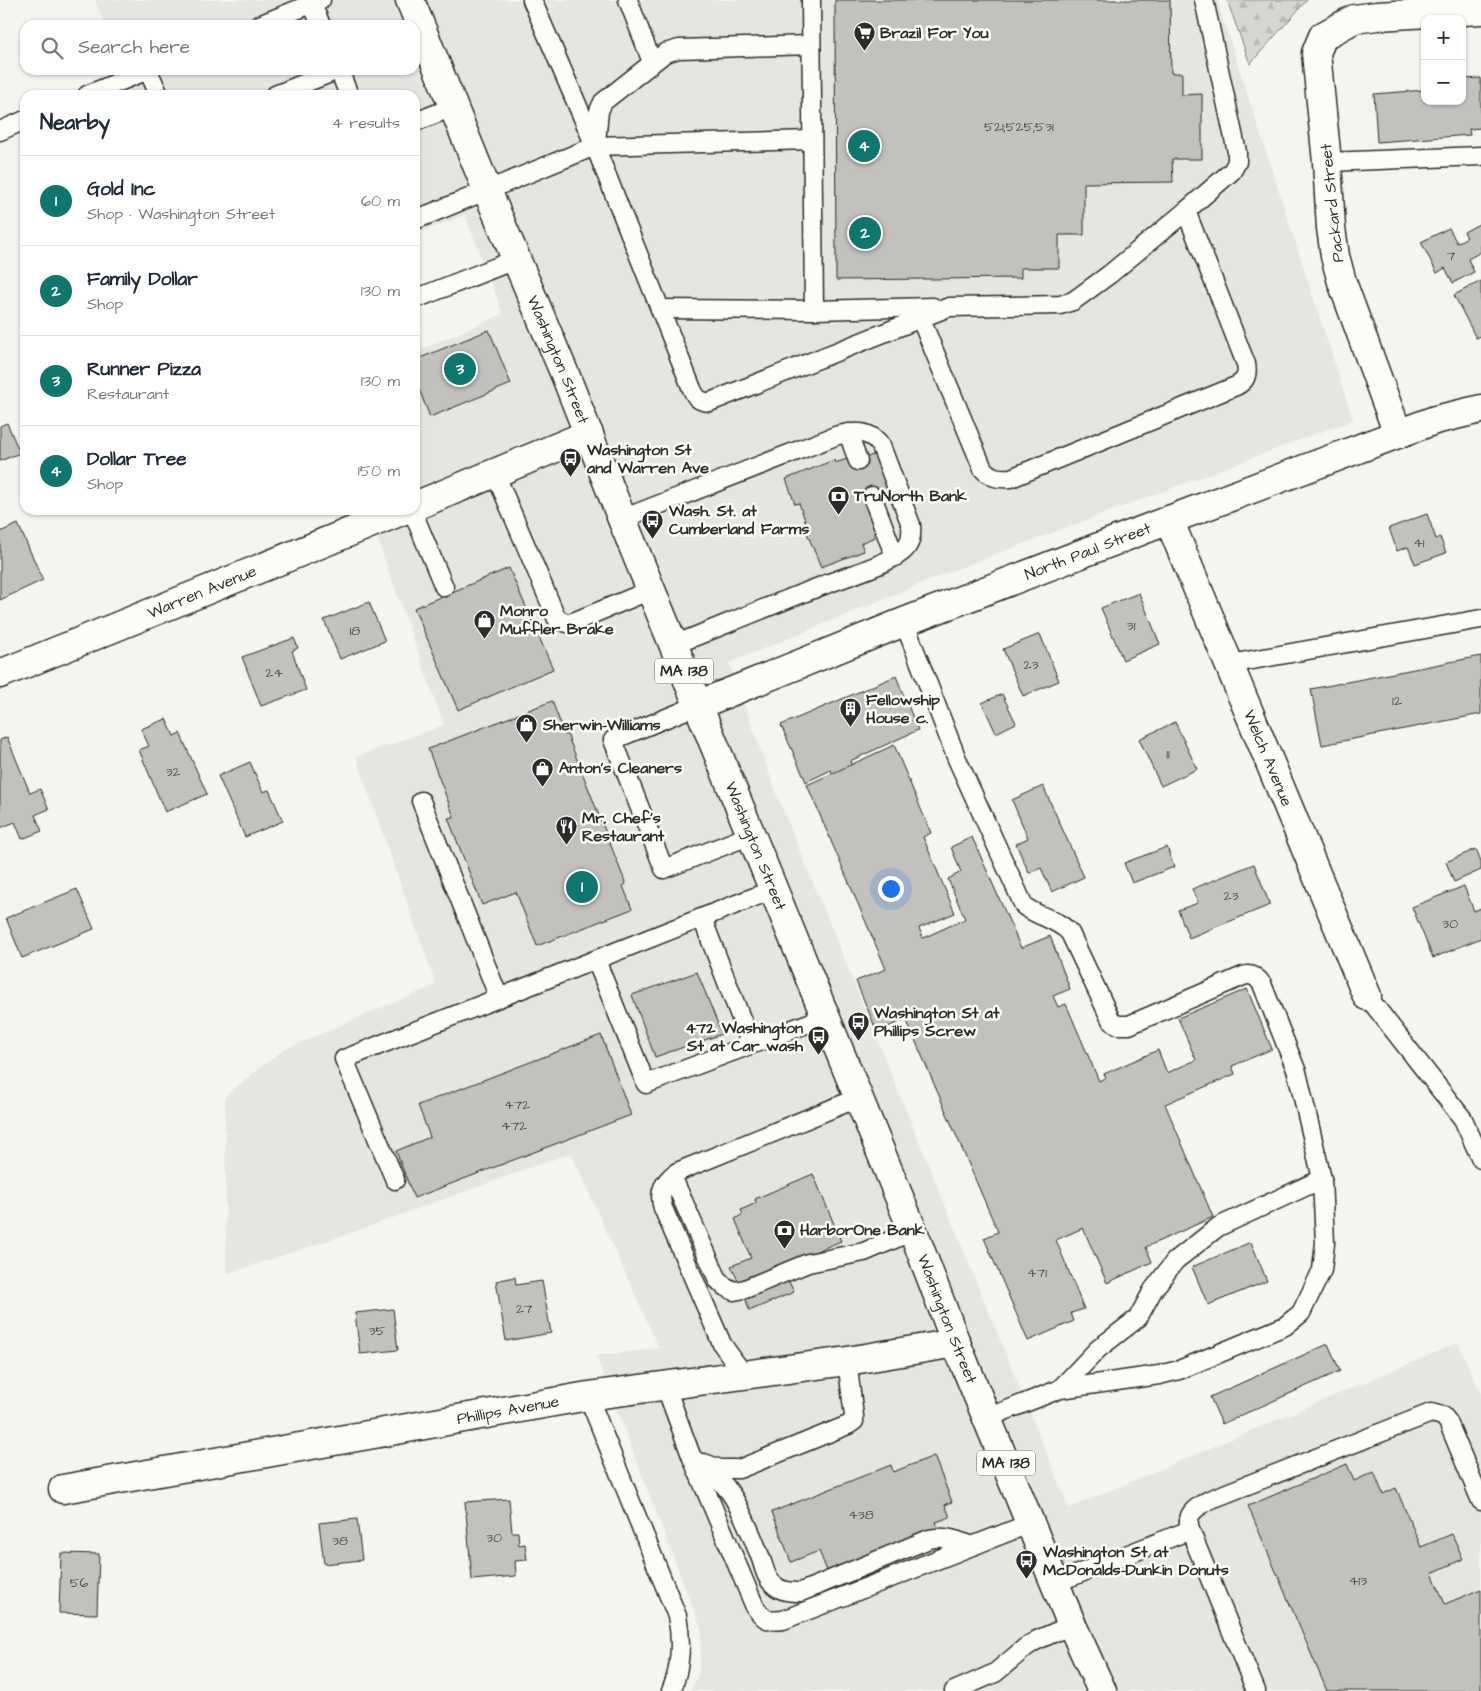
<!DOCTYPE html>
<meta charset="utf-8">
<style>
:root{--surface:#fff;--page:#f6f6f7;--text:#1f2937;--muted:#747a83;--line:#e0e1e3;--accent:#0f766e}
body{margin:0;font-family:"Architects Daughter",sans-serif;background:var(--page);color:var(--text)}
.controls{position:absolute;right:15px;top:15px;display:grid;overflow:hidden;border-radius:10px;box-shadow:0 1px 4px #0004}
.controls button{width:45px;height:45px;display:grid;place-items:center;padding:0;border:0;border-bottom:1px solid var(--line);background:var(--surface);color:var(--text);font:25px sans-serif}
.you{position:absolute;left:890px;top:888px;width:18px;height:18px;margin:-12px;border:4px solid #fff;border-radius:50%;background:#1a73e8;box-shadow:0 0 0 8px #1a73e833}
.badge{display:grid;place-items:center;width:32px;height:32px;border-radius:50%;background:var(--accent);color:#fff;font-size:16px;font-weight:700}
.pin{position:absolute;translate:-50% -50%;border:2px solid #fff;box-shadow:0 1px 5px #0006}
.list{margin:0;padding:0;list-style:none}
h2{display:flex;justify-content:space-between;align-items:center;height:65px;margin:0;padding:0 20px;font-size:21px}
h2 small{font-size:16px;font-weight:400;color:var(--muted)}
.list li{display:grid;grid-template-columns:32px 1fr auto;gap:15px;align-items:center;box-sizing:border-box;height:90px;padding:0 20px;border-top:1px solid var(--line)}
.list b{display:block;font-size:19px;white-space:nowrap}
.list p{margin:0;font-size:16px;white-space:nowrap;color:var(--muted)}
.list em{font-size:16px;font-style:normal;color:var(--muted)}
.icon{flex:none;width:28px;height:28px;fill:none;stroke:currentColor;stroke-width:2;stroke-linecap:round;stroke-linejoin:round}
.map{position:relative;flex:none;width:1481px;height:1691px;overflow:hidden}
.search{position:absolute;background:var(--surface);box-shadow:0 1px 4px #0004;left:20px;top:20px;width:400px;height:55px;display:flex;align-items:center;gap:12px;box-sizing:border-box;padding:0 18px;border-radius:15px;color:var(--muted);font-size:19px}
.panel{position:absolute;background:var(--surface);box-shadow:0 1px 4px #0004;left:20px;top:90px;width:400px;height:425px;border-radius:15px}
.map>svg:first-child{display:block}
.built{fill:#e6e5e0}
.forest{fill:url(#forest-firs);stroke:#81807e}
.building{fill:#c2c1be;stroke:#2b2b2b}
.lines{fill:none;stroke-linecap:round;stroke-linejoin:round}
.lane-casing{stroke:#2b2b2b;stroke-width:21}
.street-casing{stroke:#2b2b2b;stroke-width:31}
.primary-casing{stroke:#2b2b2b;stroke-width:31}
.lane{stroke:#fdfcf7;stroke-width:18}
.street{stroke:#fdfcf7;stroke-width:28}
.primary{stroke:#fdfcf7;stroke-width:28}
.labels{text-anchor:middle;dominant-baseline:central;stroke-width:5;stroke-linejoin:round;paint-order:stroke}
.number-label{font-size:14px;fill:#515050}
.shield{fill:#fdfcf7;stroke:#6a6a68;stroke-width:1}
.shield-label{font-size:15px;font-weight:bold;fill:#2b2b2b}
.poi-label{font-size:16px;font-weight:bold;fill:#2b2b2b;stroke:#fdfcf7;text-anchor:start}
.street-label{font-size:16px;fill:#2b2b2b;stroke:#fdfcf7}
</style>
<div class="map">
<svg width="1481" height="1691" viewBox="0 0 1481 1691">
<defs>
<pattern id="forest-firs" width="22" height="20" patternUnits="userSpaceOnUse" patternTransform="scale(1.25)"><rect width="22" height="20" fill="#d7d6d2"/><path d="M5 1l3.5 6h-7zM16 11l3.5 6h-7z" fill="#b9b8b4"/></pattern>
</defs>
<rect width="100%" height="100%" fill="#f5f4ef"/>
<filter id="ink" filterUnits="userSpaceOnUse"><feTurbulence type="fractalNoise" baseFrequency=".02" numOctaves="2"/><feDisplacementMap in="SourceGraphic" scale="10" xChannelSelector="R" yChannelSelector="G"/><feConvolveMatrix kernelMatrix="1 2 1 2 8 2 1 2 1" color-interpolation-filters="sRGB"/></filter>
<g filter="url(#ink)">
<!-- built -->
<polygon class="built" points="95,0 1217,0 1353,420 957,569 729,663 777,795 1069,1508 1458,1343 1481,1394 1481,1691 690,1691 699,1673 702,1631 596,1356 659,1348 571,1153 354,1232 226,1274 225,1096 283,1050 436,985 356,757 444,725 367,510 415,510 415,352 503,314 465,215 415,235 415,95 132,95 123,70 415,70 415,25 105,25"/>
<!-- forest -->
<polygon class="forest" points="1227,0 1307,0 1250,64"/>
<!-- building -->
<g class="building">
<polygon points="835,0 1170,0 1171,73 1182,73 1182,95 1202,94 1202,159 1172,159 1173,182 1084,183 1084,235 1059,235 1059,268 1021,268 1021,278 836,280"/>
<polygon points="1481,78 1481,128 1469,129 1470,135 1377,142 1374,94 1425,90 1425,101 1462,101 1462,79"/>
<polygon points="1481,223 1481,252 1468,259 1474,272 1453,283 1445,268 1437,273 1421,242 1449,228 1457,243 1467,237 1464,232"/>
<polygon points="1481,281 1481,336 1476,338 1454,295"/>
<polygon points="489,330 511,384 430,417 415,379 415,360"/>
<polygon points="7,423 20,453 0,461 0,426"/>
<polygon points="875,454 888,490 866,498 878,532 873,533 875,537 861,543 864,551 821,567 804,526 807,526 799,503 795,504 786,479 834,460 835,463 850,458 853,463"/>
<polygon points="1427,514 1436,539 1440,537 1446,553 1415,564 1408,547 1397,551 1389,528"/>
<polygon points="18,524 43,580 0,600 0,532"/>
<polygon points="509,568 553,669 458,710 414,608"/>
<polygon points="1139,593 1160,644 1123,660 1101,608"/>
<polygon points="369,602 385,641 340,659 324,620"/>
<polygon points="1040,634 1059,681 1023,696 1003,649"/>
<polygon points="294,638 298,648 292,651 306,690 261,706 242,657"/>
<polygon points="1481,656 1481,714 1322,745 1311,689"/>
<polygon points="896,676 918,730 850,761 856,775 837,783 831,770 806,782 781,725"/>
<polygon points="1002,694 1016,723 996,733 982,703"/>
<polygon points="552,701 565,735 567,734 626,884 623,886 632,909 537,946 516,892 482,905 448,818 454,817 428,749"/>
<polygon points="166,719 174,736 180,733 207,794 165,812 139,750 149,746 141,729"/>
<polygon points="1175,722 1197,769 1161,786 1139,739"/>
<polygon points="7,737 30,793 40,789 49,809 35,815 42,831 22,839 15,822 0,828 0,740"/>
<polygon points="894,745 931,833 923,837 955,913 919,928 923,938 965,919 948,879 961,872 951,847 972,837 1021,948 1050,936 1070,989 1053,996 1058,1007 1066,1004 1099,1081 1106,1077 1104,1074 1158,1050 1167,1073 1196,1060 1178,1018 1247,989 1272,1049 1232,1066 1235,1074 1165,1104 1213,1217 1146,1247 1152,1262 1107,1283 1083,1228 1056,1240 1084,1309 1071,1313 1074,1321 1028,1341 984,1238 998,1232 906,1019 877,1032 856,981 886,969 807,785"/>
<polygon points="250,762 263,792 269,790 283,821 245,837 218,776"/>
<polygon points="1043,786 1084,877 1052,892 1041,868 1029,873 1016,844 1028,838 1012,800"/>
<polygon points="1167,847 1174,867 1132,883 1124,863"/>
<polygon points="1476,849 1481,861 1481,870 1454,882 1446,862"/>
<polygon points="1254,864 1270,905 1189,938 1178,910 1198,903 1192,889"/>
<polygon points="1464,886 1474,911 1481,908 1481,938 1433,958 1412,907"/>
<polygon points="77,889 94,929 22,958 6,918"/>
<polygon points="697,972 722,1034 655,1057 632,995"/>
<polygon points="601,1035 631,1115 414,1198 396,1151 430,1137 418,1105"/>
<polygon points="813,1174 841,1241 781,1266 794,1292 749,1311 745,1295 731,1266 751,1258 735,1219 743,1214 741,1210 756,1203 755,1199"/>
<polygon points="1251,1242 1267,1281 1208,1305 1192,1267"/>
<polygon points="515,1277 516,1285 542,1281 551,1333 506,1341 496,1281"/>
<polygon points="393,1309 398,1350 360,1354 355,1313"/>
<polygon points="1328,1344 1340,1371 1222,1424 1210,1397"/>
<polygon points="934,1456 952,1502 945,1505 950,1517 936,1522 939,1529 828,1573 819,1551 791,1562 772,1512 891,1465 893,1472"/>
<polygon points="1347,1464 1354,1481 1374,1472 1383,1494 1396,1488 1421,1547 1452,1534 1463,1559 1432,1573 1445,1604 1481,1589 1481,1691 1327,1691 1248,1506"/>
<polygon points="509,1499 512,1532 518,1532 519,1545 525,1544 527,1560 515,1561 516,1576 472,1580 465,1502"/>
<polygon points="357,1519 362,1560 324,1564 319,1523"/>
<polygon points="61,1553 99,1554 97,1614 59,1613"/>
</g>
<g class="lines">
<defs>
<g id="lane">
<path d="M532,0L595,146L692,389C696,398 699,402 710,402L949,307L1060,305L1073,301L1080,296L1110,274L1186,211L1232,171L1237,162V152L1204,0"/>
<polyline points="628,0 652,62"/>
<polyline points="811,0 814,310"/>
<polyline points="312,4 321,25"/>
<polyline points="259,25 321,0"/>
<polyline points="339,70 349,95"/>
<polyline points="87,95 148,70 159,95"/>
<polyline points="275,95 338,70"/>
<polyline points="415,122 453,107"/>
<polyline points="0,131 25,120"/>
<polyline points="596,143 599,111 603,102 665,53 679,49 811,45"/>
<polyline points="1327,162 1481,156"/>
<polyline points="415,220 595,146 812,140"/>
<polyline points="415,299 517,259"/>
<polyline points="660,309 814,310 933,307"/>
<path d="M920,317L983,469C991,478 999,479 1011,478L1236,386C1246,381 1248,375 1246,364L1186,211"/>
<polyline points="848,433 858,461"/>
<polyline points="495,473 557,619 567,623 573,622 651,590"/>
<polyline points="872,496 895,557"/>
<polyline points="412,510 444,587"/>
<path d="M622,519L838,435C855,432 870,429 881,446L911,525C912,535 911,545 902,552C886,565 844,577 824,585C774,604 724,625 674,645"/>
<path d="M904,622L957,759L1024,906C1038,917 1058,919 1070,933L1111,1020L1117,1025H1129L1243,976C1252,973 1257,977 1262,984L1297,1072L1322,1179L1325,1243L1322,1270L1301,1313L1285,1326L1179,1370L1159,1375L1060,1389L987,1418"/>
<polyline points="1230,664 1481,619"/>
<polyline points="698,705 613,740 664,869 751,835"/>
<polyline points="421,801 499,998"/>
<polyline points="702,918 751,1044"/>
<polyline points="596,960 646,1084 825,1017"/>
<polyline points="1367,996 1463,1119 1481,1159"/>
<polyline points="672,1176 718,1280 724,1286 734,1291 745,1289 808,1263 864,1252 913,1231"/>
<polyline points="395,1180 344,1059 772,890"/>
<path d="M744,1375L722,1344L663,1208C658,1192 663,1182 677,1172L858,1098"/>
<path d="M665,1385L692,1458L755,1607C764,1619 767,1622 783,1620L1031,1523"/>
<polyline points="1060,1389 1098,1349 1138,1318 1153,1290 1175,1261 1218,1227 1322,1179"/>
<path d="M588,1396L677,1616C682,1639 681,1669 671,1691"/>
<path d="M695,1460C707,1470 722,1480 731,1494C743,1512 752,1536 760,1556C764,1566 765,1577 773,1584C781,1592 791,1592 801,1592L929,1539C945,1535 958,1541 973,1546"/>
<polyline points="704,1463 720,1469 739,1469 848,1425 854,1421 854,1416 847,1361"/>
<path d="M1190,1530C1185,1513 1196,1508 1209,1500L1431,1413L1443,1416L1448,1422L1481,1501"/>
<polyline points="1055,1583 1190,1530 1256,1691"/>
<polyline points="954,1691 995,1673 1026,1647 1037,1640 1072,1625"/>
</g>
<g id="street">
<polyline points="1398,434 1342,282 1335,256 1331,228 1327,162 1316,53 1323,36 1354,19 1377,16 1481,10"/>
<polyline points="415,506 589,434"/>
<path id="s1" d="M1169,520L1367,996"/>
<path id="s2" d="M0,674L404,510"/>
<path id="s3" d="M698,705L904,622L1169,520L1435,420L1481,409"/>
<path id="s4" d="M63,1489L588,1396L847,1361L956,1343"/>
</g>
<g id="primary">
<path id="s5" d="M410,0L487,190L566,377L622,519L913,1231L956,1343L1072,1625L1102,1691"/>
</g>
</defs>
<!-- lane casing -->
<use href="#lane" class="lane-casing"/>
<!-- street casing -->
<use href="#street" class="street-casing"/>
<!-- primary casing -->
<use href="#primary" class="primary-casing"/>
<!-- lane -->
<use href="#lane" class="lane"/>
<!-- street -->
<use href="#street" class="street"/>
<!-- primary -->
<use href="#primary" class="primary"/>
</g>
</g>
<!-- icons -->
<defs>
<symbol id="supermarket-pin" viewBox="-11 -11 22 30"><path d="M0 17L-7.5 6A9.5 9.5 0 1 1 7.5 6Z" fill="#2b2b2b" stroke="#fdfcf7"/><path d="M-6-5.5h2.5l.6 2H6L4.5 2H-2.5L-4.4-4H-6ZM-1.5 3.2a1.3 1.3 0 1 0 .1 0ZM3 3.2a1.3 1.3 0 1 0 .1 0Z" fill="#fff"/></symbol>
<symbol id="bus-pin" viewBox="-11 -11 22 30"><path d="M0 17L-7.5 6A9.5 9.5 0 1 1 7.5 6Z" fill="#2b2b2b" stroke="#fdfcf7"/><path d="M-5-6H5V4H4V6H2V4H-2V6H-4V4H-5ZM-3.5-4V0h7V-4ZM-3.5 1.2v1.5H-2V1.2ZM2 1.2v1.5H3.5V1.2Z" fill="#fff"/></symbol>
<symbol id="bank-pin" viewBox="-11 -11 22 30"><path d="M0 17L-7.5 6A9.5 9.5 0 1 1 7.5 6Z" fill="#2b2b2b" stroke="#fdfcf7"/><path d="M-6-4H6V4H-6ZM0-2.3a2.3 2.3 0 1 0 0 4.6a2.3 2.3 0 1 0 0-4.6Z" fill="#fff"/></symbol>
<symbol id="shop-pin" viewBox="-11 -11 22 30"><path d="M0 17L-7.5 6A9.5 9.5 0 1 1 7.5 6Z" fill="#2b2b2b" stroke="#fdfcf7"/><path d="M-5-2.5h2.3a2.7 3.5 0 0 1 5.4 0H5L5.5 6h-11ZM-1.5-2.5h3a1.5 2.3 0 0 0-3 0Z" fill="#fff"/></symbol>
<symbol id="building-pin" viewBox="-11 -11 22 30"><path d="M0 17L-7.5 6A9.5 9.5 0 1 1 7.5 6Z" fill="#2b2b2b" stroke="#fdfcf7"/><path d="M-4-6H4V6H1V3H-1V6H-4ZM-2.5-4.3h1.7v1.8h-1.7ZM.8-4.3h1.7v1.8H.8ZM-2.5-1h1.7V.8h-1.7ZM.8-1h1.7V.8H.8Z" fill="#fff"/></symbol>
<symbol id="restaurant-pin" viewBox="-11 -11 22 30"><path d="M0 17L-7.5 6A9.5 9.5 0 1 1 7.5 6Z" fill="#2b2b2b" stroke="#fdfcf7"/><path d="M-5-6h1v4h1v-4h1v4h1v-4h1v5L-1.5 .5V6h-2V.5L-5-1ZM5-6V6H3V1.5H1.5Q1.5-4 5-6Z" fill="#fff"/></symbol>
</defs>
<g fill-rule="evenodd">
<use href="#supermarket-pin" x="852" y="20" width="25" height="34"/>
<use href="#bus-pin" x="558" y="446" width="25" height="34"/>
<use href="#bank-pin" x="826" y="484" width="25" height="34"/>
<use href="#bus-pin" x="640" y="508" width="25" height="34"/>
<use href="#shop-pin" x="472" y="608" width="25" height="34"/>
<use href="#building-pin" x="838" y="696" width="25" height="34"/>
<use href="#shop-pin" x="514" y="712" width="25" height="34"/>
<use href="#shop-pin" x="530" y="756" width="25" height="34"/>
<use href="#restaurant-pin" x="554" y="814" width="25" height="34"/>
<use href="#bus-pin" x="846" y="1010" width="25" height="34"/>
<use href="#bus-pin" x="806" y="1024" width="25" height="34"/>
<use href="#bank-pin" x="772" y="1218" width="25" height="34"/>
<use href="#bus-pin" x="1014" y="1548" width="25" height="34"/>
</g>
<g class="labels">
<!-- number labels -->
<g class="number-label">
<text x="1019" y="127">521;525;531</text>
<text x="1451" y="256">7</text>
<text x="1419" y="543">41</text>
<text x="1131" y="626">31</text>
<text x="355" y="631">18</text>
<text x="1031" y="665">23</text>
<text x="274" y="673">24</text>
<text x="1397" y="701">12</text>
<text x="1168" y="754">11</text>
<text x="173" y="772">32</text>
<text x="1231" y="896">23</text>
<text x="1450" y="924">30</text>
<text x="517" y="1105">472</text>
<text x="514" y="1126">472</text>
<text x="1037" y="1273">471</text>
<text x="524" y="1309">27</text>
<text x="377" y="1331">35</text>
<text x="861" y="1515">438</text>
<text x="494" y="1538">30</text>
<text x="340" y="1541">38</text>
<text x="1358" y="1581">413</text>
<text x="79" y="1583">56</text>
</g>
<!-- shield labels -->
<g class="shield">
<rect x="655" y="658.5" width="58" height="25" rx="4"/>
<rect x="977" y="1450.5" width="58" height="25" rx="4"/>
</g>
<g class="shield-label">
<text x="684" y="671">MA 138</text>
<text x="1006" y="1463">MA 138</text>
</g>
<!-- poi labels -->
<g class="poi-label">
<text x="880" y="33">Brazil For You</text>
<text x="587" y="450">Washington St<tspan x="587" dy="18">and Warren Ave</tspan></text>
<text x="854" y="496">TruNorth Bank</text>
<text x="669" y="511">Wash. St. at<tspan x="669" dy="18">Cumberland Farms</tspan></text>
<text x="500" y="611">Monro<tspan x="500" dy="18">Muffler Brake</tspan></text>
<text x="866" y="700">Fellowship<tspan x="866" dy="18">House c.</tspan></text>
<text x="543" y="725">Sherwin-Williams</text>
<text x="559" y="768">Anton's Cleaners</text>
<text x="582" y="818">Mr. Chef's<tspan x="582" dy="18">Restaurant</tspan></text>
<text x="874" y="1013">Washington St at<tspan x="874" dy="18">Phillips Screw</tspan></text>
<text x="803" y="1028" text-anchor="end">472 Washington<tspan x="803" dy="18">St at Car wash</tspan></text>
<text x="800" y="1230">HarborOne Bank</text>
<text x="1043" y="1552">Washington St at<tspan x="1043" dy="18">McDonalds-Dunkin Donuts</tspan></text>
</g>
<!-- street labels -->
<g class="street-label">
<text transform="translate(1332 203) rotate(-96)">Packard Street</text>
<text stroke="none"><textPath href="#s5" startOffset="389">Washington Street</textPath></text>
<text stroke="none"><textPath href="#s3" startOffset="419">North Paul Street</textPath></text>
<text stroke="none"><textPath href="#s2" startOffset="218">Warren Avenue</textPath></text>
<text stroke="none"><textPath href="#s1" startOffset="258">Welch Avenue</textPath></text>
<text stroke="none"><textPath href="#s5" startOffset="914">Washington Street</textPath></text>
<text stroke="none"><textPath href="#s5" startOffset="1424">Washington Street</textPath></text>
<text stroke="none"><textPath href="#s4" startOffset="452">Phillips Avenue</textPath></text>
</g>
</g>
</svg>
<div class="controls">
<button>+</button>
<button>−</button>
</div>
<div class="you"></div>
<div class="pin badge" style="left:582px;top:887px">1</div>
<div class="pin badge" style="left:865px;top:233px">2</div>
<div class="pin badge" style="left:460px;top:369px">3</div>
<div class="pin badge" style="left:864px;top:146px">4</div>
<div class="search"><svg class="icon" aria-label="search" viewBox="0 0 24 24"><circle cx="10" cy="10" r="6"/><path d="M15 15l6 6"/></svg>Search here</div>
<section class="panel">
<h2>Nearby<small>4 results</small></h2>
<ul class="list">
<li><span class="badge">1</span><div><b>Gold Inc</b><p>Shop · Washington Street</p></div><em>60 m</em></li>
<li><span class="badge">2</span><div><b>Family Dollar</b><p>Shop</p></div><em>130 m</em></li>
<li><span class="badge">3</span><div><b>Runner Pizza</b><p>Restaurant</p></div><em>130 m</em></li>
<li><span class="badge">4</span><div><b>Dollar Tree</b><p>Shop</p></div><em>150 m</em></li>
</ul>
</section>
</div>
